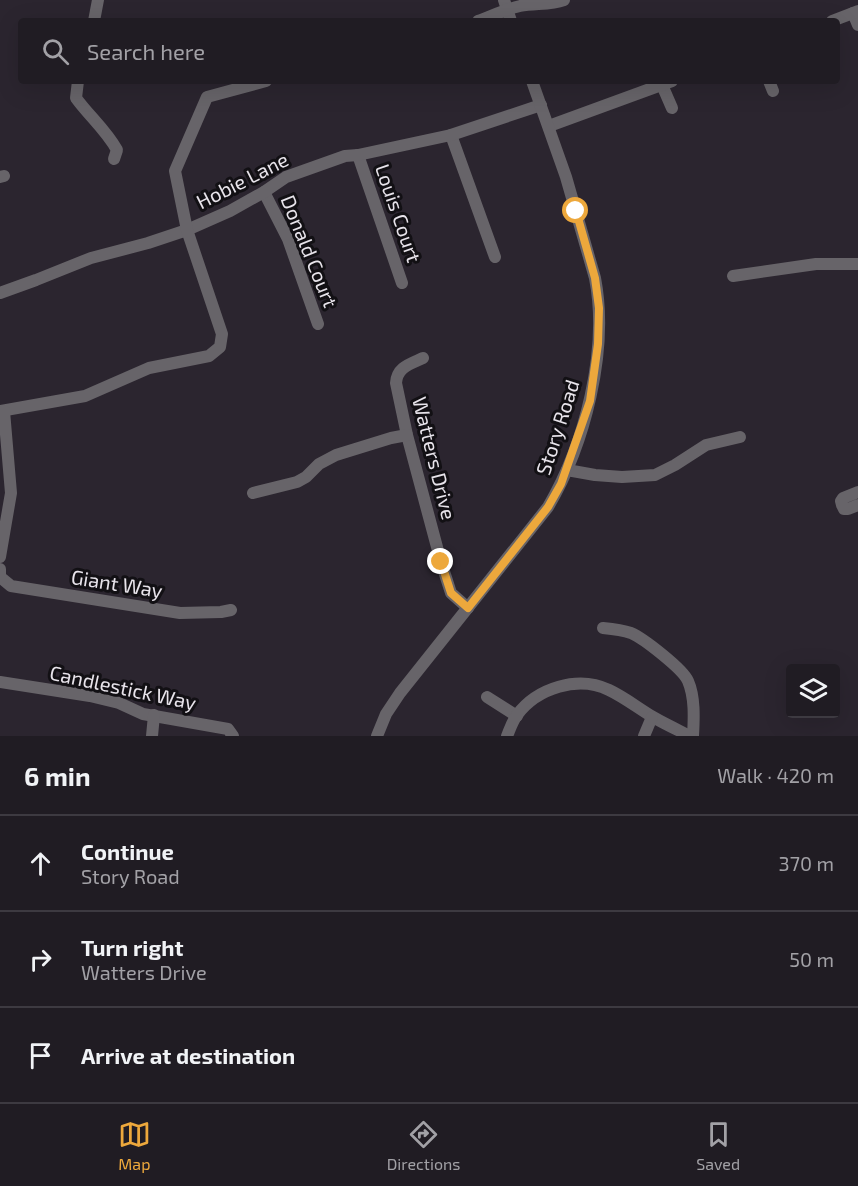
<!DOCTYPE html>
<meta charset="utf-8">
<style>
:root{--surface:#201c23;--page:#28252b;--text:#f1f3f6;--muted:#a2a1a6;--line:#3d3a41;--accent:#eda83c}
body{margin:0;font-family:"Exo 2",sans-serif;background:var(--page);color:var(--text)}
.controls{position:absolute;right:18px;bottom:18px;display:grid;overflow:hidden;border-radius:6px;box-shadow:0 6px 24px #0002}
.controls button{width:54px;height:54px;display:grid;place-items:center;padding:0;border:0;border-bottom:2px solid var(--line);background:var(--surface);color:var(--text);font:30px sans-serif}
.stop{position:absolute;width:18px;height:18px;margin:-14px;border:4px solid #eda83c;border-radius:50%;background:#fff}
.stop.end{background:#eda83c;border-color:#fff;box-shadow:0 2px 6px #0008}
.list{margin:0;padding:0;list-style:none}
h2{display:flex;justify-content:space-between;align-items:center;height:78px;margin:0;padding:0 24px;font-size:26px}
h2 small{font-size:20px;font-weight:400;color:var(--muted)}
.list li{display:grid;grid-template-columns:39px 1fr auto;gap:18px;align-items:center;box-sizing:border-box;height:96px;padding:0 24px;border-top:2px solid var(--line)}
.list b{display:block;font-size:22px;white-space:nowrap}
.list p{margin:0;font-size:20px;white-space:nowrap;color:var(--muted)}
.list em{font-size:20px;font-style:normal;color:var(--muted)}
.icon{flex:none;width:33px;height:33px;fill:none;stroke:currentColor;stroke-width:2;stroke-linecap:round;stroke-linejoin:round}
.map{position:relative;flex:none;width:858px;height:736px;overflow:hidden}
.search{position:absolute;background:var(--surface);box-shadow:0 6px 24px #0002;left:18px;right:18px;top:18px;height:66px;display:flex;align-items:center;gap:15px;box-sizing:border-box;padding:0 21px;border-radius:6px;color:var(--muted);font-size:22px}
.sheet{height:366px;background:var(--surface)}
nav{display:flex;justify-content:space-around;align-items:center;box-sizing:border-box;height:84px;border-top:2px solid var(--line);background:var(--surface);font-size:16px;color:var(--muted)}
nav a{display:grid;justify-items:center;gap:3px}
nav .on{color:var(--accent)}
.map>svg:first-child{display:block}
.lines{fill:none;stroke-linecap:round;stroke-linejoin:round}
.minor{stroke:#676469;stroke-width:12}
.route{stroke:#eda83c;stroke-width:8}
.labels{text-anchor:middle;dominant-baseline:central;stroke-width:6;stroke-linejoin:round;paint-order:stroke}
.street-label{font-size:20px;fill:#e8e4eb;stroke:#121014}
</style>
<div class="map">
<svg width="858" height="736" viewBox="0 0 858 736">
<rect width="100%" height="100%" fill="#2b252f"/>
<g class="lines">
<!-- minor -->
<g class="minor">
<polyline points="504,0 511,21"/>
<polyline points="853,13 858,25"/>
<polyline points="94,21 98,0"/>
<path d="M478,21C492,16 506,9 520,6C535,3 550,5 564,0"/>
<polyline points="832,21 858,11"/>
<path d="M78,81L76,98C89,116 106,130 117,150L114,159"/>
<polyline points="769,81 773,91"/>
<polyline points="662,85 672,108"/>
<polyline points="549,126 672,81"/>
<polyline points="451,135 495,257"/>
<polyline points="358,155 402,283"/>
<polyline points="0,177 4,176"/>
<polyline points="264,192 288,239 318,324"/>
<polyline points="733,276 816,264 858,264"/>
<polyline points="0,293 36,280 91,258 148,243 187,230 230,211 264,192 286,177 345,156 358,155 451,135 541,105"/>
<path d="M423,358C410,364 397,367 396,383L407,435L441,562L451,593L468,608"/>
<polyline points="0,411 85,396 149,368 209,356 220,347 222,334 187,230 175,171 207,97 266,81"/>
<polyline points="567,470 595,475 622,477 655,475 675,465 706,445 740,437"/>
<polyline points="858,492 843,498 841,501 842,505 844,509 848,509 858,505"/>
<polyline points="253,493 297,482 306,477 319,464 336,455 391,438 407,435"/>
<polyline points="0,557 11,493 4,411"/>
<polyline points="0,569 0,577 11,586 180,613 221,612 231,610"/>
<path d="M603,628C613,629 622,630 631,633C643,638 683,669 688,681C695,697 694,718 693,736"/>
<polyline points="0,682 90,696 119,703 143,714 228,729 233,736"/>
<polyline points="487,697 517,716"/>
<polyline points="152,736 154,715"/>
<path d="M377,736L386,714L400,693L548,507C585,444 609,350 595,278L566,177L532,81"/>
<path d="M507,736C510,729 512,722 517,715C537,688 578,675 609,690C624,697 638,708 653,717C665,724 678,730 690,736"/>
<polyline points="644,736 652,717"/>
</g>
</g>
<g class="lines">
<!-- route -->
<polyline class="route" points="441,562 451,593 468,608 548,507 561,484 590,401 598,344 599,308 595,278 576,211"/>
</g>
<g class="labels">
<!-- street labels -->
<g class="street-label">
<text transform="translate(242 180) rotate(-27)">Hobie Lane</text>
<text transform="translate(399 213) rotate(71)">Louis Court</text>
<text transform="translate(310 251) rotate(68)">Donald Court</text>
<text transform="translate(557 427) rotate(-72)">Story Road</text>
<text transform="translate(435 458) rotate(76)">Watters Drive</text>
<text transform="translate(117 583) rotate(9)">Giant Way</text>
<text transform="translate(123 687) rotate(12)">Candlestick Way</text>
</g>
</g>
</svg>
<div class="controls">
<button><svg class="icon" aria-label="layers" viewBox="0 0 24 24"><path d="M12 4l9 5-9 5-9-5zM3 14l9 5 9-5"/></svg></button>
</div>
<div class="stop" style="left:576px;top:211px"></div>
<div class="stop end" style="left:441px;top:562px"></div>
<div class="search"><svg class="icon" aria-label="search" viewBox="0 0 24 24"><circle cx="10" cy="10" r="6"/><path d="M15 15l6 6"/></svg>Search here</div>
</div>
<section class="sheet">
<h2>6 min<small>Walk · 420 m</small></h2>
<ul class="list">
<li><svg class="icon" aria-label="ahead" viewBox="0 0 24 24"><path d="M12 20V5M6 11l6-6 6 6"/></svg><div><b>Continue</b><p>Story Road</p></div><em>370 m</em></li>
<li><svg class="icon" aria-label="right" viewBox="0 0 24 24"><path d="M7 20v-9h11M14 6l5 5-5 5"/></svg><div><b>Turn right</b><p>Watters Drive</p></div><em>50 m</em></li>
<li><svg class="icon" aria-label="arrive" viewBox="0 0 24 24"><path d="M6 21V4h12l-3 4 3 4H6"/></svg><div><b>Arrive at destination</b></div></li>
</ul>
</section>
<nav>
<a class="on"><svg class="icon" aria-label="map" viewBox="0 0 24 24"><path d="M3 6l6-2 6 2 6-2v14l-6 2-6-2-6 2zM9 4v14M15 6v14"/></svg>Map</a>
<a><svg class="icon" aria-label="directions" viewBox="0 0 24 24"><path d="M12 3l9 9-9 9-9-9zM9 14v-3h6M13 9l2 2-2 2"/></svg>Directions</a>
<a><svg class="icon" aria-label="saved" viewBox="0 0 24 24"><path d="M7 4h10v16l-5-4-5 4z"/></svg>Saved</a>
</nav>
